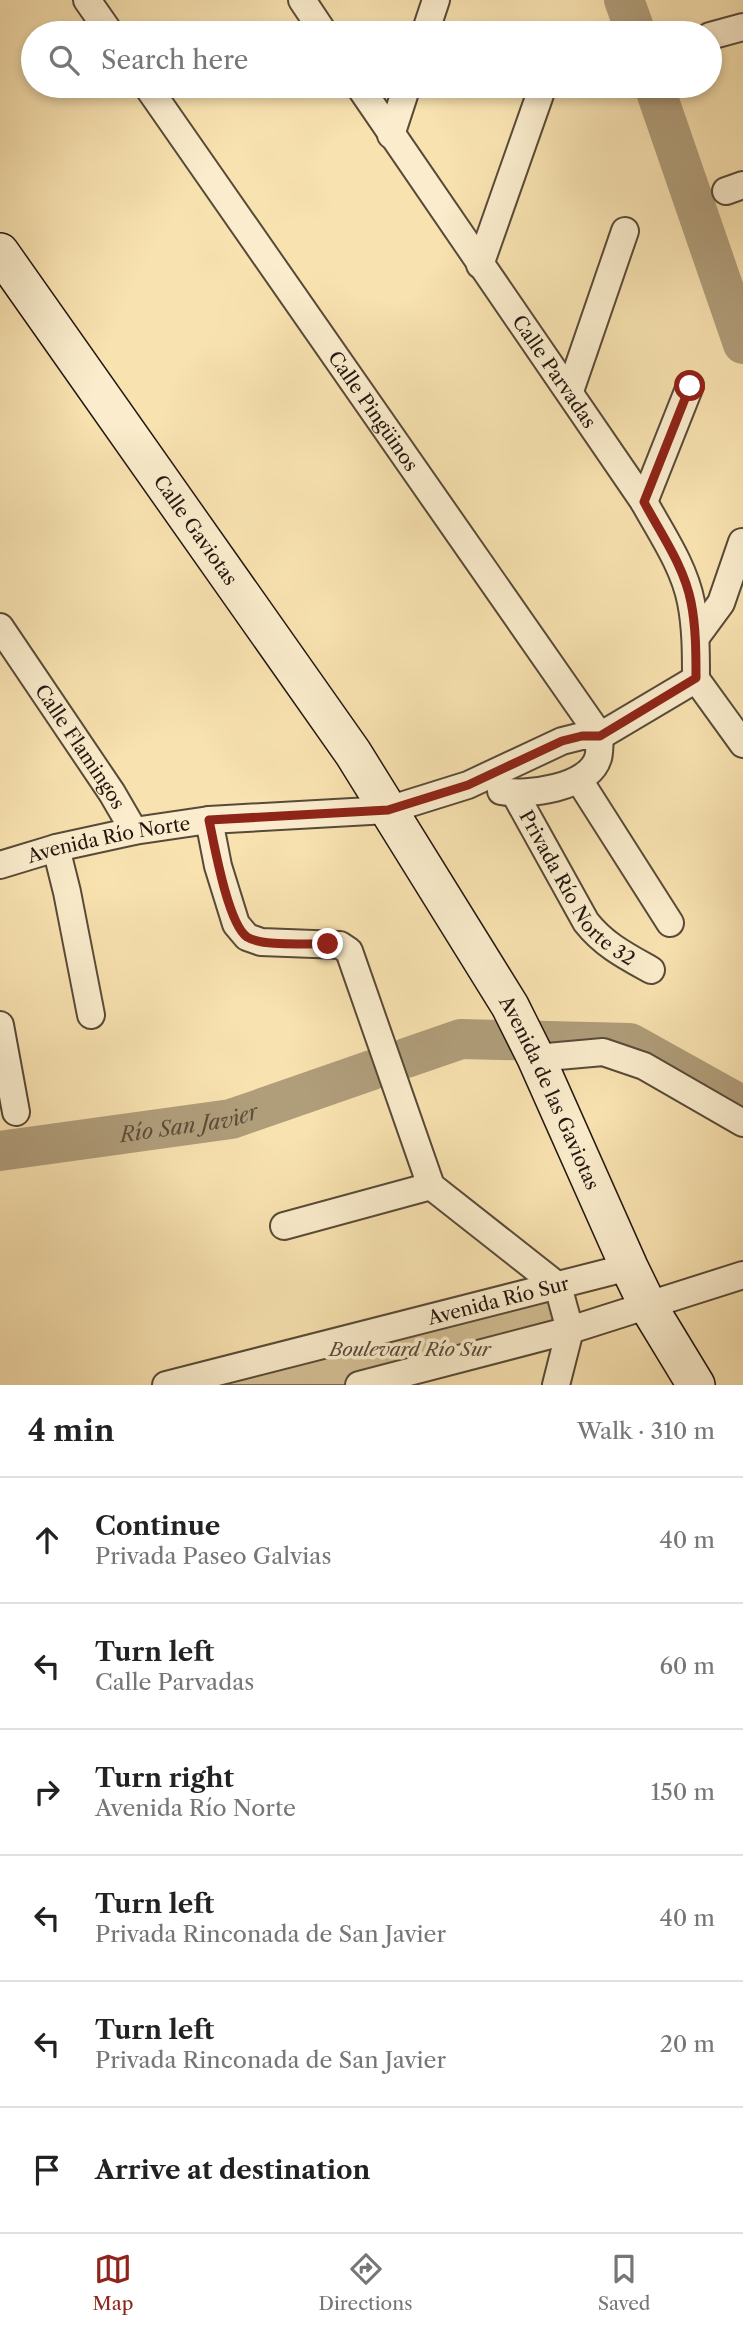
<!DOCTYPE html>
<meta charset="utf-8">
<style>
:root{--surface:#fff;--page:#f2f2f2;--text:#222;--muted:#767676;--line:#e0e0e0;--accent:#8f2418}
body{margin:0;font-family:"Libre Caslon Text",serif;background:var(--page);color:var(--text)}
.stop{position:absolute;width:21px;height:21px;margin:-16px;border:5px solid #8f2418;border-radius:50%;background:#fff}
.stop.end{background:#8f2418;border-color:#fff;box-shadow:0 2px 7px #0008}
.list{margin:0;padding:0;list-style:none}
h2{display:flex;justify-content:space-between;align-items:center;height:91px;margin:0;padding:0 28px;font-size:30px}
h2 small{font-size:23px;font-weight:400;color:var(--muted)}
.list li{display:grid;grid-template-columns:46px 1fr auto;gap:21px;align-items:center;box-sizing:border-box;height:126px;padding:0 28px;border-top:2px solid var(--line)}
.list b{display:block;font-size:26px;white-space:nowrap}
.list p{margin:0;font-size:23px;white-space:nowrap;color:var(--muted)}
.list em{font-size:23px;font-style:normal;color:var(--muted)}
.icon{flex:none;width:38px;height:38px;fill:none;stroke:currentColor;stroke-width:2;stroke-linecap:round;stroke-linejoin:round}
.map{position:relative;flex:none;width:743px;height:1385px;overflow:hidden}
.search{position:absolute;background:var(--surface);box-shadow:0 4px 10px #0003;left:21px;right:21px;top:21px;height:77px;display:flex;align-items:center;gap:18px;box-sizing:border-box;padding:0 24px;border-radius:38px;color:var(--muted);font-size:26px}
.sheet{height:847px;background:var(--surface)}
nav{display:flex;justify-content:space-around;align-items:center;box-sizing:border-box;height:98px;border-top:2px solid var(--line);background:var(--surface);font-size:19px;color:var(--muted)}
nav a{display:grid;justify-items:center;gap:4px}
nav .on{color:var(--accent)}
.map>svg:first-child{display:block}
.green{fill:#d4bf95;stroke:#7c6b52;stroke-width:2}
.lines{fill:none;stroke-linecap:round;stroke-linejoin:round}
.river{stroke:#b09d7a;stroke-width:40}
.street-casing{stroke:#584a38;stroke-width:30}
.secondary-casing{stroke:#231710;stroke-width:40}
.street{stroke:#faeccc;stroke-width:26}
.secondary{stroke:#faeccc;stroke-width:37}
.route{stroke:#8f2418;stroke-width:9}
.labels{text-anchor:middle;dominant-baseline:central;stroke-width:7;stroke-linejoin:round;paint-order:stroke}
.street-label{font-size:19px;fill:#231710;stroke:#faeccc}
.park-label{font-size:19px;font-style:italic;fill:#584938;stroke:#faeccc}
.water-label{font-size:21px;font-style:italic;fill:#5b4d3a;stroke:#faeccc}
</style>
<div class="map">
<svg width="743" height="1385" viewBox="0 0 743 1385">
<rect width="100%" height="100%" fill="#f8e2b0"/>
<filter id="stains"><feTurbulence type="fractalNoise" baseFrequency=".00286" numOctaves="4"/><feColorMatrix values="0 0 0 0 .2 0 0 0 0 .09 0 0 0 0 .02 0 0 0 .5 -.17"/></filter>
<radialGradient id="worn" r=".72"><stop offset=".6" stop-color="#630" stop-opacity="0"/><stop offset="1" stop-color="#630" stop-opacity=".3"/></radialGradient>
<!-- green -->
<polygon class="green" points="557,1289 568,1329 356,1385 179,1385"/>
<g class="lines">
<!-- river -->
<g class="river">
<polyline points="624,0 636,33"/>
<polyline points="654,86 743,344"/>
<polyline points="406,1058 461,1039 630,1043 743,1106"/>
<path id="s1" d="M0,1151L231,1119L372,1070"/>
</g>
<defs>
<g id="street">
<polyline points="87,0 110,33"/>
<polyline points="302,0 324,33"/>
<polyline points="425,33 436,0"/>
<polyline points="710,36 743,27"/>
<path id="s2" d="M147,86L600,736"/>
<path id="s3" d="M359,86L644,502C661,533 684,566 691,602C696,627 696,653 696,679"/>
<polyline points="391,135 407,86"/>
<polyline points="726,191 743,185"/>
<polyline points="480,265 543,86"/>
<polyline points="570,391 625,231"/>
<polyline points="644,502 690,386"/>
<path id="s4" d="M0,627L112,793L134,831"/>
<polyline points="696,637 721,603 742,542"/>
<polyline points="696,679 743,744"/>
<polyline points="579,780 670,923"/>
<path d="M501,791C527,796 589,788 598,758C600,752 599,743 600,736"/>
<path id="s5" d="M515,794L586,922C604,945 626,956 651,970"/>
<polyline points="209,820 218,866 236,924 247,937 261,942 340,945 349,951 431,1186 558,1286 570,1330 556,1385"/>
<polyline points="56,848 67,892 91,1015"/>
<path id="s6" d="M0,865L56,848L134,831L209,820L388,810L468,785L562,741L582,736H600L696,679"/>
<polyline points="0,1025 16,1112"/>
<polyline points="536,1058 603,1052 644,1066 743,1123"/>
<polyline points="284,1226 431,1186"/>
<path id="s7" d="M166,1385L629,1267"/>
<polyline points="359,1385 570,1330 743,1275"/>
</g>
<g id="secondary">
<path id="s8" d="M0,252L353,753L510,1006L536,1058L629,1267L648,1306L696,1385"/>
</g>
</defs>
<!-- street casing -->
<use href="#street" class="street-casing"/>
<!-- secondary casing -->
<use href="#secondary" class="secondary-casing"/>
<!-- street -->
<use href="#street" class="street"/>
<!-- secondary -->
<use href="#secondary" class="secondary"/>
</g>
<g class="lines">
<!-- route -->
<path class="route" d="M328,944C308,943 263,947 247,937C228,924 214,844 209,820L388,810L468,785L562,741L582,736H600L696,678C696,653 696,627 691,602C684,566 661,534 644,502L690,386"/>
</g>
<g class="labels">
<!-- street labels -->
<g class="street-label">
<text stroke="none"><textPath href="#s3" startOffset="346">Calle Parvadas</textPath></text>
<text stroke="none"><textPath href="#s2" startOffset="396">Calle Pingüinos</textPath></text>
<text stroke="none"><textPath href="#s8" startOffset="340">Calle Gaviotas</textPath></text>
<text stroke="none"><textPath href="#s4" startOffset="144">Calle Flamingos</textPath></text>
<text stroke="none"><textPath href="#s6" startOffset="112">Avenida Río Norte</textPath></text>
<text stroke="none"><textPath href="#s5" startOffset="114">Privada Río Norte 32</textPath></text>
<text stroke="none"><textPath href="#s8" startOffset="1006">Avenida de las Gaviotas</textPath></text>
<text stroke="none"><textPath href="#s7" startOffset="343">Avenida Río Sur</textPath></text>
</g>
<!-- park labels -->
<g class="park-label">
<text x="410" y="1349">Boulevard Río Sur</text>
</g>
<!-- water labels -->
<g class="water-label">
<text stroke="none"><textPath href="#s1" startOffset="191">Río San Javier</textPath></text>
</g>
</g>
<rect width="100%" height="100%" filter="url(#stains)"/>
<rect width="100%" height="100%" fill="url(#worn)"/>
</svg>
<div class="stop" style="left:690px;top:386px"></div>
<div class="stop end" style="left:328px;top:944px"></div>
<div class="search"><svg class="icon" aria-label="search" viewBox="0 0 24 24"><circle cx="10" cy="10" r="6"/><path d="M15 15l6 6"/></svg>Search here</div>
</div>
<section class="sheet">
<h2>4 min<small>Walk · 310 m</small></h2>
<ul class="list">
<li><svg class="icon" aria-label="ahead" viewBox="0 0 24 24"><path d="M12 20V5M6 11l6-6 6 6"/></svg><div><b>Continue</b><p>Privada Paseo Galvias</p></div><em>40 m</em></li>
<li><svg class="icon" aria-label="left" viewBox="0 0 24 24"><path d="M17 20v-9H6M10 6l-5 5 5 5"/></svg><div><b>Turn left</b><p>Calle Parvadas</p></div><em>60 m</em></li>
<li><svg class="icon" aria-label="right" viewBox="0 0 24 24"><path d="M7 20v-9h11M14 6l5 5-5 5"/></svg><div><b>Turn right</b><p>Avenida Río Norte</p></div><em>150 m</em></li>
<li><svg class="icon" aria-label="left" viewBox="0 0 24 24"><path d="M17 20v-9H6M10 6l-5 5 5 5"/></svg><div><b>Turn left</b><p>Privada Rinconada de San Javier</p></div><em>40 m</em></li>
<li><svg class="icon" aria-label="left" viewBox="0 0 24 24"><path d="M17 20v-9H6M10 6l-5 5 5 5"/></svg><div><b>Turn left</b><p>Privada Rinconada de San Javier</p></div><em>20 m</em></li>
<li><svg class="icon" aria-label="arrive" viewBox="0 0 24 24"><path d="M6 21V4h12l-3 4 3 4H6"/></svg><div><b>Arrive at destination</b></div></li>
</ul>
</section>
<nav>
<a class="on"><svg class="icon" aria-label="map" viewBox="0 0 24 24"><path d="M3 6l6-2 6 2 6-2v14l-6 2-6-2-6 2zM9 4v14M15 6v14"/></svg>Map</a>
<a><svg class="icon" aria-label="directions" viewBox="0 0 24 24"><path d="M12 3l9 9-9 9-9-9zM9 14v-3h6M13 9l2 2-2 2"/></svg>Directions</a>
<a><svg class="icon" aria-label="saved" viewBox="0 0 24 24"><path d="M7 4h10v16l-5-4-5 4z"/></svg>Saved</a>
</nav>
